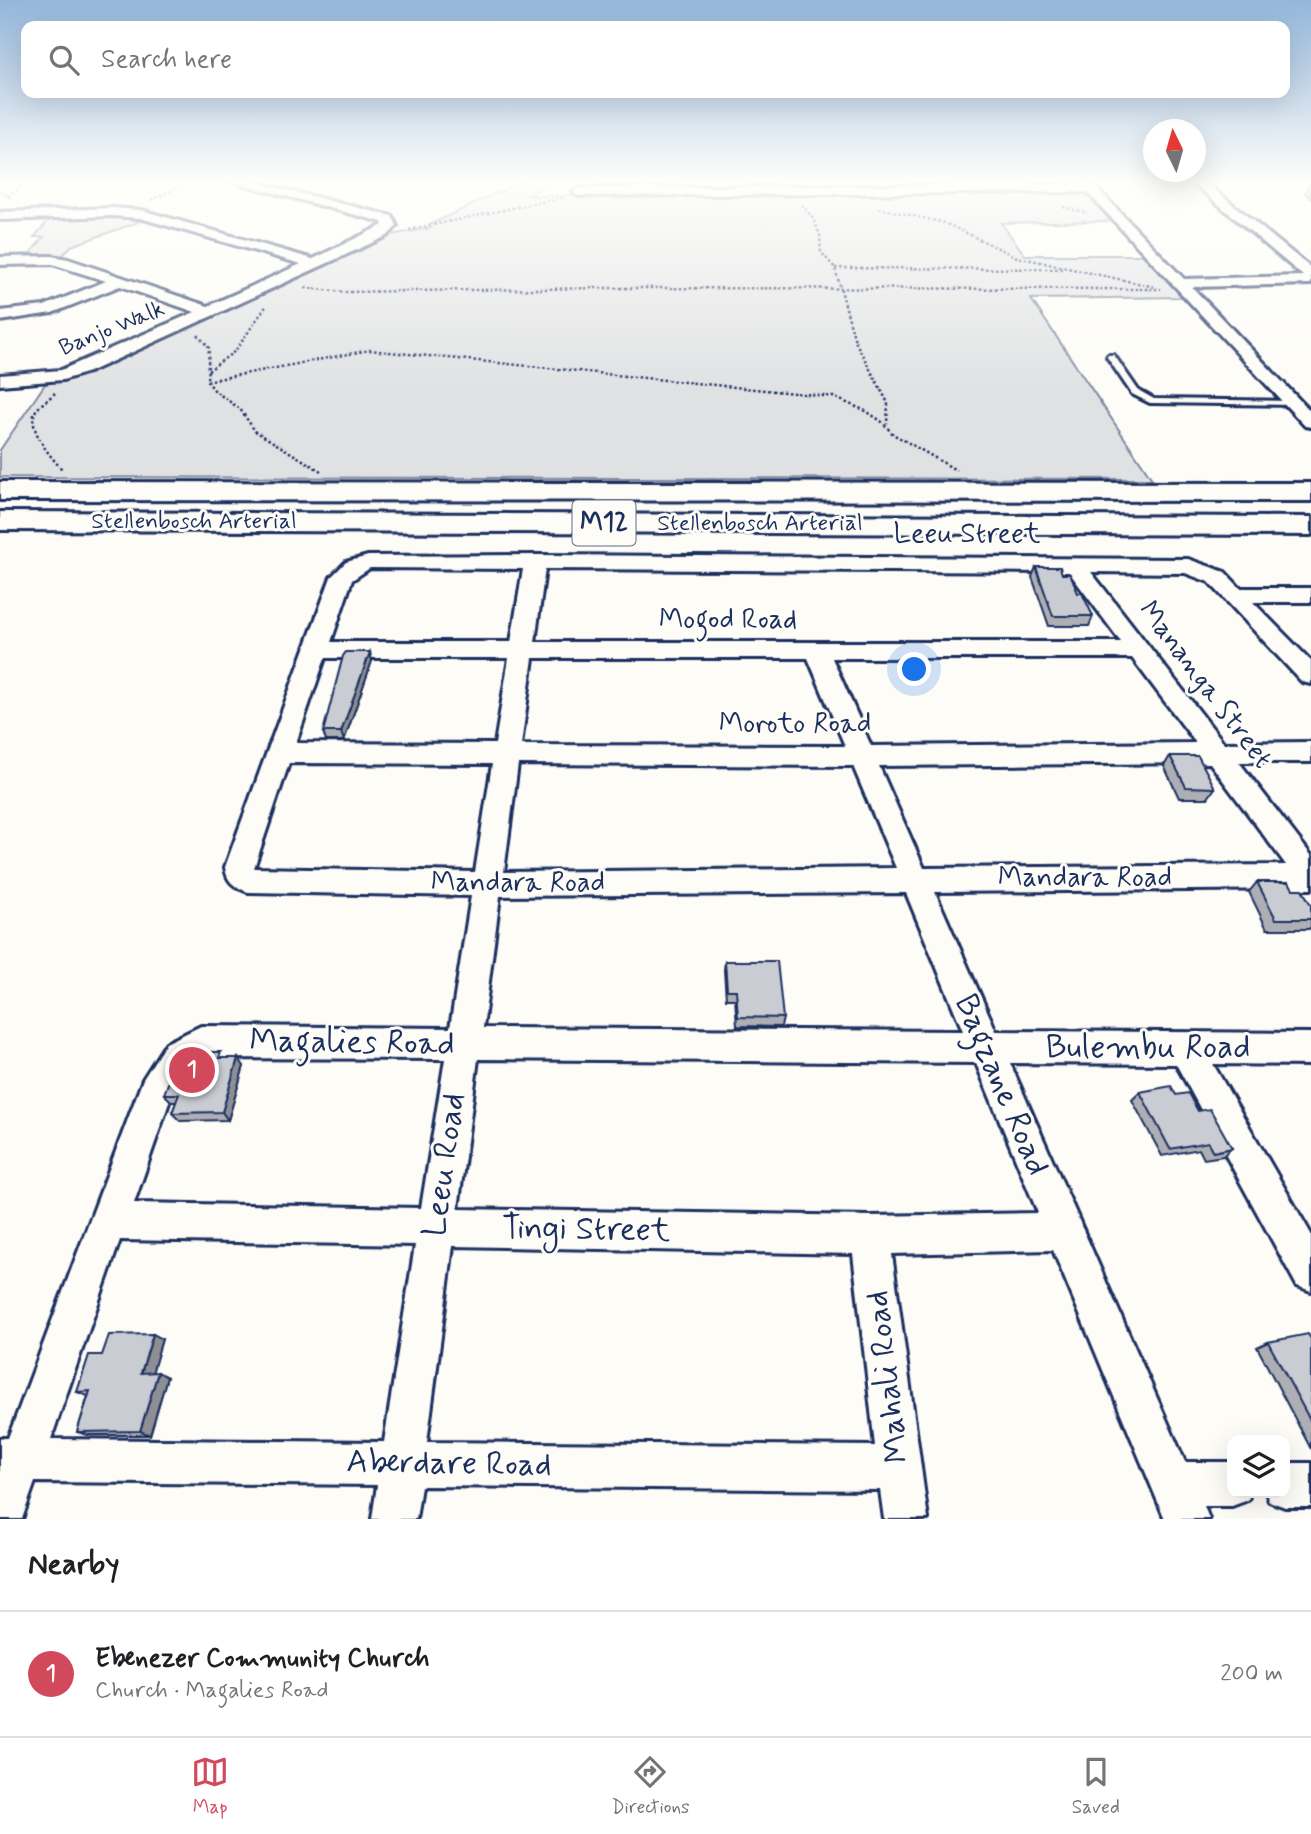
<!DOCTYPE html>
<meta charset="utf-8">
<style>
:root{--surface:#fff;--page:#f6f6f6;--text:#202124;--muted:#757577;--line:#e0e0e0;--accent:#d1495b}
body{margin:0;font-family:Mynerve,sans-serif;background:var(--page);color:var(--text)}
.controls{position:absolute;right:21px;bottom:21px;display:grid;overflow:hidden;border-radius:14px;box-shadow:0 7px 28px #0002}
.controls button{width:63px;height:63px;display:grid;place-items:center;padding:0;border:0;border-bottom:2px solid var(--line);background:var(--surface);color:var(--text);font:35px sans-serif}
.compass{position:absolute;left:1143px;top:119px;width:63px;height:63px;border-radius:50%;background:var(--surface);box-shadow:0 7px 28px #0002;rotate:355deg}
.you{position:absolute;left:915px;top:670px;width:24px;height:24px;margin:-18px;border:5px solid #fff;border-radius:50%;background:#1a73e8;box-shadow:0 0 0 10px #1a73e833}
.badge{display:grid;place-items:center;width:46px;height:46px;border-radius:50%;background:var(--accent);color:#fff;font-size:23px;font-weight:700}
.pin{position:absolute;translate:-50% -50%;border:4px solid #fff;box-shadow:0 2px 7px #0006}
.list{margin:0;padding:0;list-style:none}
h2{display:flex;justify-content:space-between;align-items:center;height:91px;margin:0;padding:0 28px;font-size:30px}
h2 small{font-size:23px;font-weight:400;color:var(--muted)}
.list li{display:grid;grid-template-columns:46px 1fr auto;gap:21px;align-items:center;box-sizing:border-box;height:126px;padding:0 28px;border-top:2px solid var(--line)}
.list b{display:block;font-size:26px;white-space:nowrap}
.list p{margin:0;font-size:23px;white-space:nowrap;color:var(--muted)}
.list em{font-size:23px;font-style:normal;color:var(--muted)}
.icon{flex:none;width:38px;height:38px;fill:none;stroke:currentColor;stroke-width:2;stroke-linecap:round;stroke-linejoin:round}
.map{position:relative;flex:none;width:1311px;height:1519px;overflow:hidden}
.search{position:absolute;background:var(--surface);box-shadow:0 7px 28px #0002;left:21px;right:21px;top:21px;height:77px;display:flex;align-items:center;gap:18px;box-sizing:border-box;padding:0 24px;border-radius:14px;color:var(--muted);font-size:26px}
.sheet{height:217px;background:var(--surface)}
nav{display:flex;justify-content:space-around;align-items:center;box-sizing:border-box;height:98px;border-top:2px solid var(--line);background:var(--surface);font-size:19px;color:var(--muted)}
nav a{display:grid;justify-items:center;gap:4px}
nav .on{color:var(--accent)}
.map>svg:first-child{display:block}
.green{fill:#e0e1e3;stroke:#7e88a0;stroke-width:2}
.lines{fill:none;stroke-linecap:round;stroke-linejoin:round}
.lane-casing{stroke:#1b2f5e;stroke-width:6}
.street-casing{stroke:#1b2f5e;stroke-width:6}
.primary-casing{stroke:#1b2f5e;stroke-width:6}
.path{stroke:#1b2f5e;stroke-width:2.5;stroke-dasharray:2.5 2.5;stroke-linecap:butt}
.lane{fill:#fdfcf7;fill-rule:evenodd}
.street{fill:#fdfcf7;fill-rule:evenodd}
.primary{fill:#fdfcf7;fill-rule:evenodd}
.wall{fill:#adafb5;stroke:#1b2f5e;stroke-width:2}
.shaded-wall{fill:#8d8f94;stroke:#1b2f5e;stroke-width:2}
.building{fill:#c9ccd3;stroke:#1b2f5e;stroke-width:2}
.labels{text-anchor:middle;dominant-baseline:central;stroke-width:6;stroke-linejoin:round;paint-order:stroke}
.far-street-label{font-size:23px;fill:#1b2f5e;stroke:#fdfcf7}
.shield{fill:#fdfcf7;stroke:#5f6c8c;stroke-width:2}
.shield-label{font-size:26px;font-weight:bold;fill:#1b2f5e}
.street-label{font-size:28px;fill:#1b2f5e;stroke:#fdfcf7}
.near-street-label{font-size:33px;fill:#1b2f5e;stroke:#fdfcf7}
</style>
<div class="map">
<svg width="1311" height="1519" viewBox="0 0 1311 1519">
<rect width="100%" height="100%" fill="#fdfcf7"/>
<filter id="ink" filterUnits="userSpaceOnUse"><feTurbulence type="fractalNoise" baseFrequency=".0143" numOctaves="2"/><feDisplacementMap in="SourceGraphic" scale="14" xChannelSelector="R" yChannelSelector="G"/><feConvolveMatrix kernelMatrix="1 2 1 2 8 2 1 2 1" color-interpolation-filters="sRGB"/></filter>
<g filter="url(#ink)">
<!-- green -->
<g class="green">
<polygon points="522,181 555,181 526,196 1076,190 1086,193 1111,221 1001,223 1025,255 1143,255 1184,297 1031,299 1152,479 0,477 0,450 45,384 107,365 384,236 431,228 429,225"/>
<polygon points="122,217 141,221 71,246 63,255 28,256 44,237 34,237 50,219"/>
</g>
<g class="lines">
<defs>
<polygon id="lane" points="1108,355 1114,355 1138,390 1154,399 1293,401 1297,403 1293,405 1150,403 1132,394 1107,357"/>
<g id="street">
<polygon points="230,181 250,181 392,216 397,226 387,236 89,372 63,380 0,385 0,375 61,370 195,312 120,286 52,313 0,321 0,311 44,306 106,281 52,264 0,265 0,257 52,256 68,259 208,306 301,264 140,218 113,216 0,220 0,212 113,208 141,210 313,259 383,225 382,222"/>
<polygon points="1078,181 1090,181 1184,279 1303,276 1191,181 1204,181 1311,268 1311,284 1192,287 1311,412 1311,427 1305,426 1087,192 579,196 573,192 579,188 1081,184"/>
<path d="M535,555L1188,559L1225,572L1240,588H1311V602H1253L1311,661V684L1302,682L1209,582L1185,573L1091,572L1224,743L1311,742V762H1239L1311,855V889L935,892L996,1031L1311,1033V1065L1213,1064L1311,1234V1291L1297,1286L1176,1064L1010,1063L1185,1462H1232V1493H1250L1248,1500L1232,1506H1204L1209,1519H1165L1053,1250L892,1254L928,1519H884L880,1490L421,1486L416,1519H372L377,1485L35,1482L22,1519H0V1438H8L143,1079L166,1043L201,1026L450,1028L471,896L248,892C234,887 227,882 225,867L331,577L346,562L368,556ZM370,568L523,569L511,642H331L352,580ZM545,569L1069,572L1121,642H535ZM325,658H509L495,744L296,743ZM533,658H808L845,746L521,745ZM832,658H1132L1196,743L871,746ZM289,763L492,764L475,872L254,868ZM1210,763L1286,865L924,868L879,766ZM518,764L853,766L896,868L504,872ZM906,893L963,1031L483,1028L500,896ZM204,1058L445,1059L421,1208L134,1203L174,1088L190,1065ZM478,1059L976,1063L1038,1213L870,1216L458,1209ZM120,1240L415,1245L384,1442L51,1439ZM453,1246L853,1254L875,1446L427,1442Z"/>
<polygon points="1285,1463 1311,1463 1311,1507 1285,1507 1269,1501 1266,1493 1285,1493"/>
</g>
<g id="primary">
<polygon points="0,482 1311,483 1311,501 0,500"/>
<polygon points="0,512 1311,517 1311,535 0,530"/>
</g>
</defs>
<!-- lane casing -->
<use href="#lane" class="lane-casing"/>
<!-- street casing -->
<use href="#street" class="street-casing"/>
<!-- primary casing -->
<use href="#primary" class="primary-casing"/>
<!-- path -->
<g class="path">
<polyline points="0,191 11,198"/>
<polyline points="7,196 33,181"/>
<polyline points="151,200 192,181"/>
<polyline points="802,205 814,220 820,235 821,252 835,268 855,341 888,403 887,424"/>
<polyline points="1063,207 1088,213"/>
<polyline points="879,208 945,223 1017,257 1155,287"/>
<polyline points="409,230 565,197"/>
<polyline points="835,268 1065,269"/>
<polyline points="305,288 345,292 601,288 1161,289"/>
<polyline points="198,335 209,348 207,381 215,391 240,409 255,431 321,471"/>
<polyline points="208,371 235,351 267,305"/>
<polyline points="207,381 370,350 833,397 866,411 881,421 893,434 956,470"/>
<path d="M55,393C49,399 39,405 35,412C27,429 52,459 63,470"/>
</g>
<!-- lane -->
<use href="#lane" class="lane"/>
<!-- street -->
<use href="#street" class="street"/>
<!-- primary -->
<use href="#primary" class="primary"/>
</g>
<!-- wall -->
<g class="wall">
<polygon points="1310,182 1311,182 1311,198 1305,193"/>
<polygon points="1036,567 1062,574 1078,593 1093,616 1089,626 1049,626 1032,577"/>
<polygon points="372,661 344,741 326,741 323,732"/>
<polygon points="1170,756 1215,788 1208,798 1179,798 1164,766"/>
<polygon points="1257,882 1293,889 1311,905 1311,927 1309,929 1267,929 1249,892"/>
<polygon points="725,961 783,1018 781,1027 737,1026 735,999 726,999 724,970"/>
<polygon points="225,1058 244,1066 228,1120 180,1121 172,1113 176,1102 172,1102 164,1094"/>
<polygon points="1140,1092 1176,1095 1198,1111 1232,1148 1223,1156 1204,1159 1199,1149 1162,1156 1132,1100"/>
<polygon points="153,1334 162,1339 152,1372 167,1377 150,1435 88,1435 77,1432 88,1396 77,1392 102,1355"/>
<polygon points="1311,1339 1311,1449 1257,1347 1268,1342"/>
</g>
<!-- shaded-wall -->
<g class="shaded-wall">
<polygon points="370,652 372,661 344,741 341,732"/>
<polygon points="238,1058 244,1066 228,1120 222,1112"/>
<polygon points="153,1334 162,1339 151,1377 141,1373"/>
<polygon points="158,1372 167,1377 150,1435 140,1431"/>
</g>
<!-- building -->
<g class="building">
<polygon points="1036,567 1060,567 1062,574 1070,574 1078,593 1082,593 1093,616 1053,616"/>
<polygon points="346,652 370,652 341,732 323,732 343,656"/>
<polygon points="1170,756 1198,756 1215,788 1186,787"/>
<polygon points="1257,882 1289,882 1293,889 1302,889 1311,905 1311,919 1276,919"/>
<polygon points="725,961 777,961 783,1018 738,1017 736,990 727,990"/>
<polygon points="198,1052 221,1052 219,1058 238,1058 222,1112 172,1113 179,1094 164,1094 169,1081 185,1058"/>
<polygon points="1171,1086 1176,1095 1188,1093 1198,1111 1210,1109 1232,1148 1213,1152 1208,1142 1170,1149 1140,1092"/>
<polygon points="153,1334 141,1373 158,1372 140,1431 77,1432 90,1391 77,1392 89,1355 102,1355 109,1335"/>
<polygon points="1308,1334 1311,1339 1311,1422 1268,1342"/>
</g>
</g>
<!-- sky -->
<linearGradient id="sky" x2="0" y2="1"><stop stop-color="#93b6da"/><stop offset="0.46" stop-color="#fefefb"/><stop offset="1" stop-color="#fefefb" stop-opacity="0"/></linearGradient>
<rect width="1311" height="393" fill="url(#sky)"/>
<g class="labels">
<!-- far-street labels -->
<g class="far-street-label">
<text transform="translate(112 329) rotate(-22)">Banjo Walk</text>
<text x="194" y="522">Stellenbosch Arterial</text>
<text x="760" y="524">Stellenbosch Arterial</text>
</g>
<!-- shield labels -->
<rect class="shield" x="572.5" y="500.5" width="63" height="45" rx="5"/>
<g class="shield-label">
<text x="604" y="523">M12</text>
</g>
<!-- street labels -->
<g class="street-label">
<text x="967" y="534">Leeu Street</text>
<text x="728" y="620">Mogod Road</text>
<text transform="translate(1205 685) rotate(53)">Mananga Street</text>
<text x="795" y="724">Moroto Road</text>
<text x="1085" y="878">Mandara Road</text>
<text x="518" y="883">Mandara Road</text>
</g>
<!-- near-street labels -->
<g class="near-street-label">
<text transform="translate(352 1043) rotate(1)">Magalies Road</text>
<text x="1148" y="1048">Bulembu Road</text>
<text transform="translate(1001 1085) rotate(67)">Bagzane Road</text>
<text transform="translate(445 1165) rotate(-82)">Leeu Road</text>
<text transform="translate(586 1230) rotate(1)">Tingi Street</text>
<text transform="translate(888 1377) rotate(-97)">Mahali Road</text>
<text transform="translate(449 1464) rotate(1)">Aberdare Road</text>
</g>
</g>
</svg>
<div class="controls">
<button><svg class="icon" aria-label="layers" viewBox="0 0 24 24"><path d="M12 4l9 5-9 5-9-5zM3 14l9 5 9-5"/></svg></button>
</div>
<svg class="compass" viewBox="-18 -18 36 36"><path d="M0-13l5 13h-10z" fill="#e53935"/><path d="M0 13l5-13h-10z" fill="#757577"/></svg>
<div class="you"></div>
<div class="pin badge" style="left:192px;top:1070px">1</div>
<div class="search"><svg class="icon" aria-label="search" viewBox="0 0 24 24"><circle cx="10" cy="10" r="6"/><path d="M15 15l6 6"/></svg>Search here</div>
</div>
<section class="sheet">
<h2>Nearby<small></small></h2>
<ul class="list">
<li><span class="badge">1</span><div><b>Ebenezer Community Church</b><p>Church · Magalies Road</p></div><em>200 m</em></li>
</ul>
</section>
<nav>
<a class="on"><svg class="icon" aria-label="map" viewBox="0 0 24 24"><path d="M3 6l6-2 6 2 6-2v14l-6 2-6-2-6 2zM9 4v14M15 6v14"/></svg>Map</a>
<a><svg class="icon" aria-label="directions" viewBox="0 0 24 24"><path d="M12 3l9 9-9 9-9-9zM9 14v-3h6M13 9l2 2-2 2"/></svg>Directions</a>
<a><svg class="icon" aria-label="saved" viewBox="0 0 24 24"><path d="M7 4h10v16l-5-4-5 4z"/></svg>Saved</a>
</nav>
